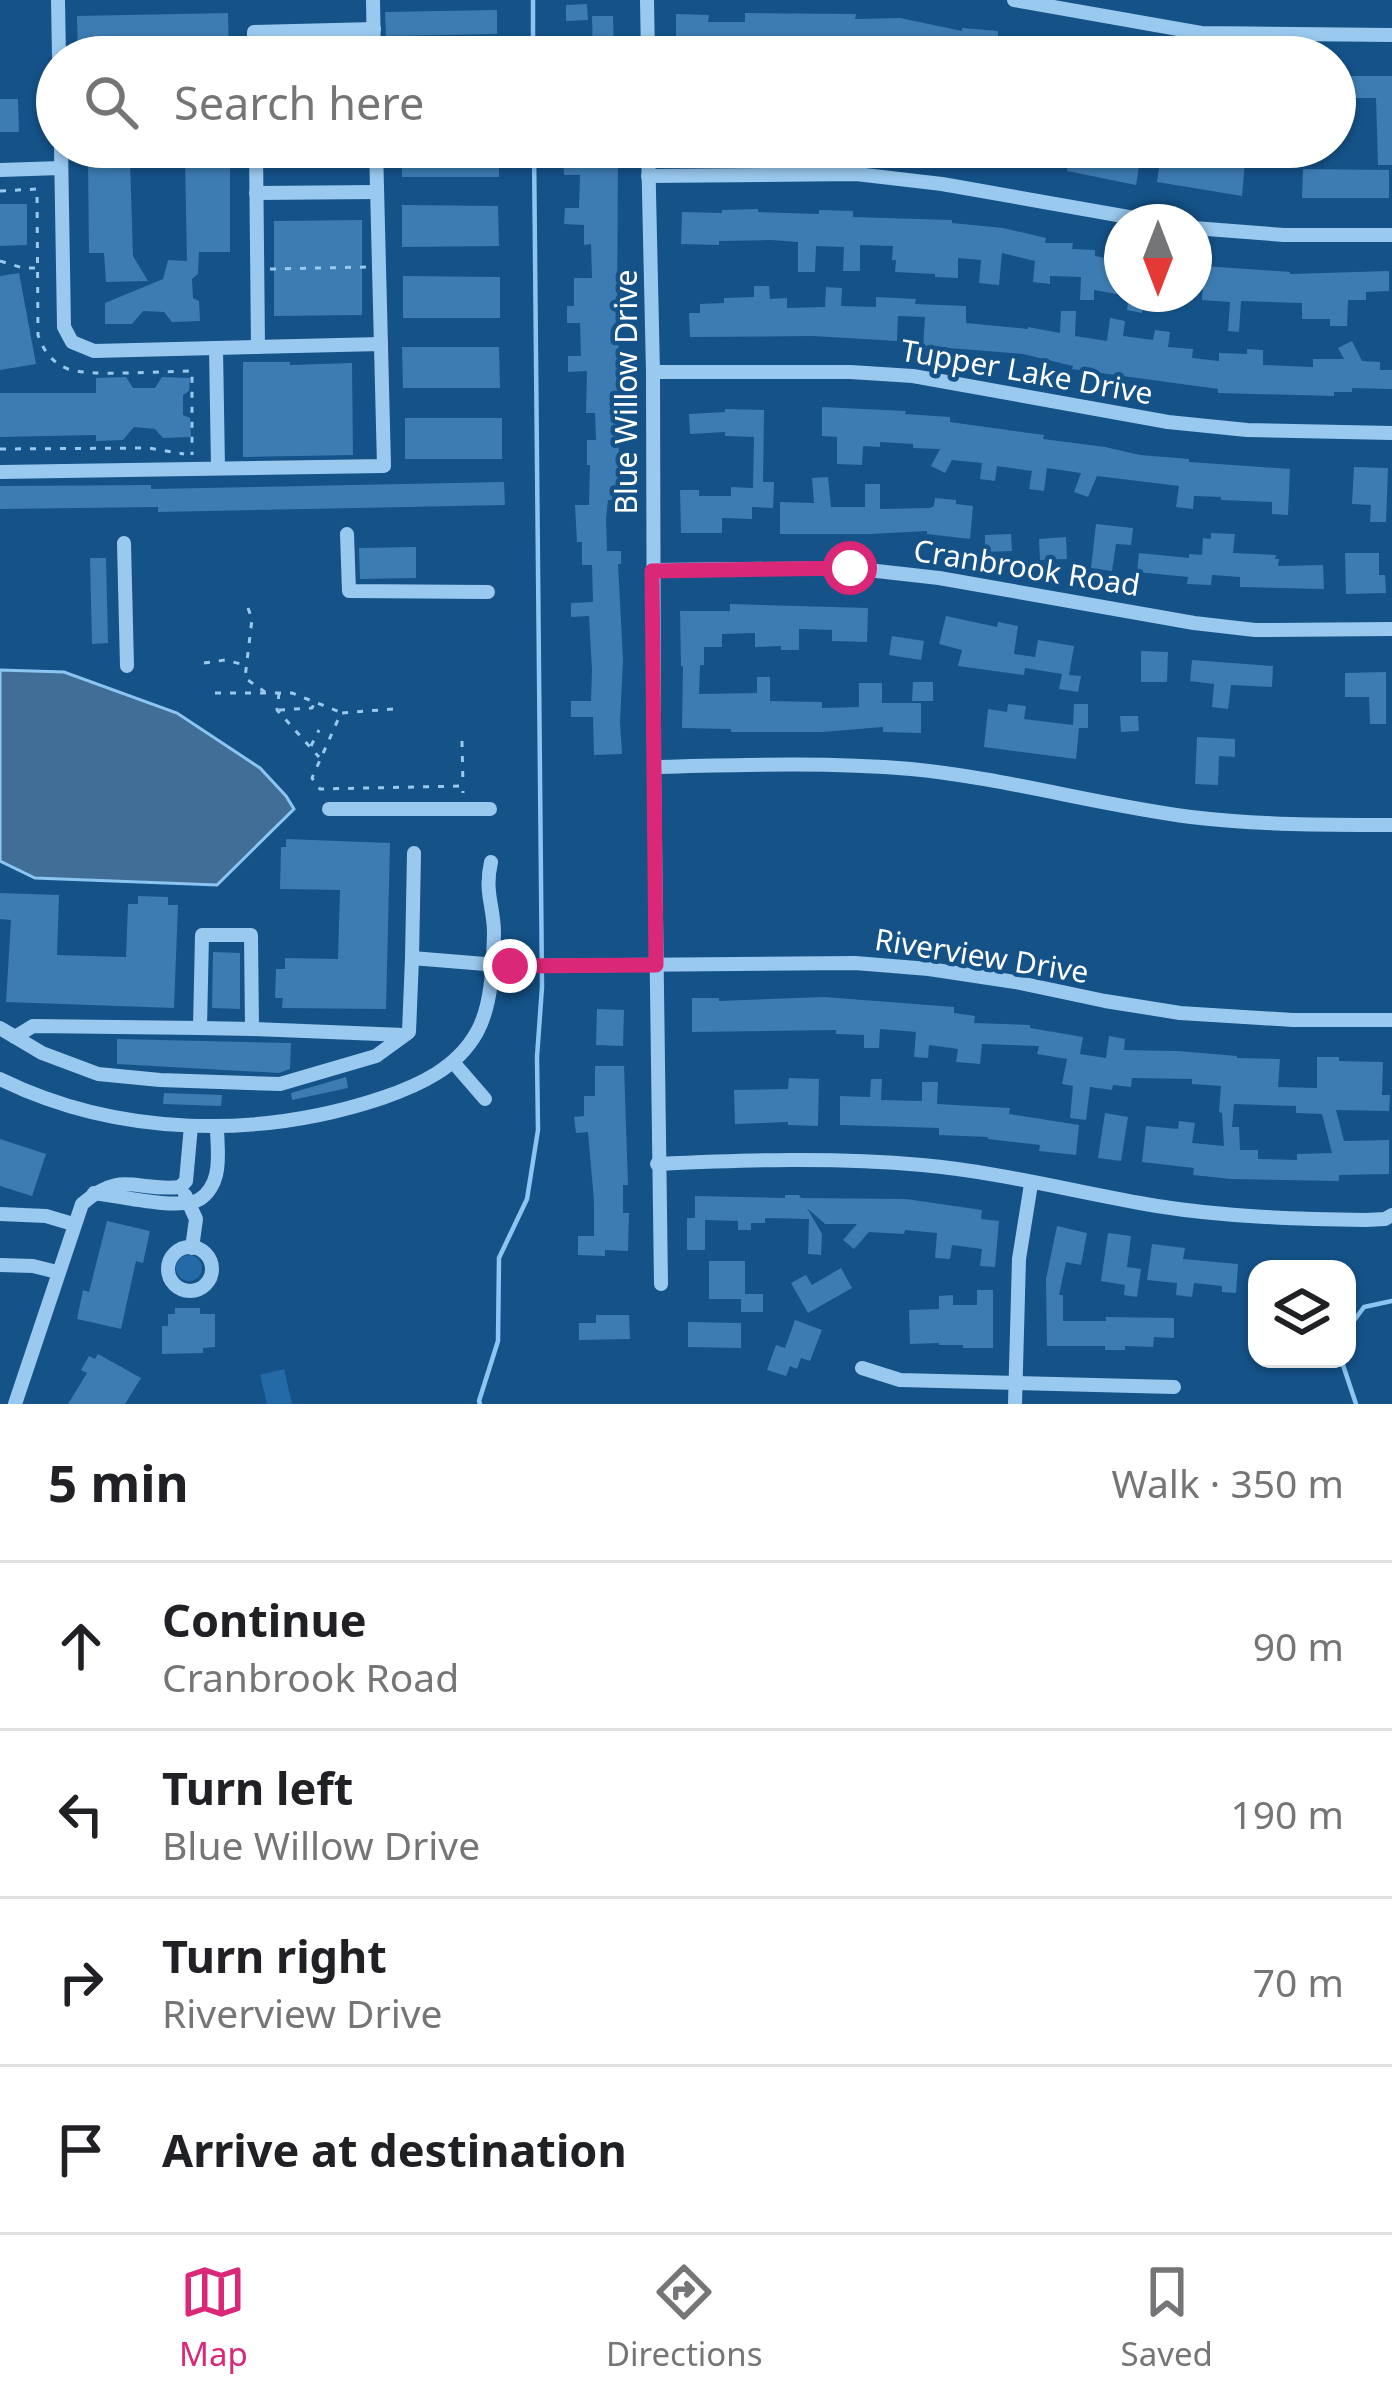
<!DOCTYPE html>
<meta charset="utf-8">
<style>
:root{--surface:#fff;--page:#f6f6f6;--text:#202124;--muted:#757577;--line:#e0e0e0;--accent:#db2777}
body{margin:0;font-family:"Noto Sans",sans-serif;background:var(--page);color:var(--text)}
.controls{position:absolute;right:36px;bottom:36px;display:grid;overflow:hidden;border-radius:24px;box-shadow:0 3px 9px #0004}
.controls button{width:108px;height:108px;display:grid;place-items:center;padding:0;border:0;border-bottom:3px solid var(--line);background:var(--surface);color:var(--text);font:60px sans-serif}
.compass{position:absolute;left:1104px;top:204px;width:108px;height:108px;border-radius:50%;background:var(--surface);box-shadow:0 3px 9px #0004;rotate:180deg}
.stop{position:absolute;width:36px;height:36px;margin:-27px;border:9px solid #db2777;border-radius:50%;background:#fff}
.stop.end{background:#db2777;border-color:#fff;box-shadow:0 3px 12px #0008}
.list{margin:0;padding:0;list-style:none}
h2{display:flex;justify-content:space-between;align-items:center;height:156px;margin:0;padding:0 48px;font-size:51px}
h2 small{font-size:39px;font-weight:400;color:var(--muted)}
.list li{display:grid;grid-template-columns:78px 1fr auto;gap:36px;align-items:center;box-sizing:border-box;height:168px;padding:0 48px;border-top:3px solid var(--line)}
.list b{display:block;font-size:45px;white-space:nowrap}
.list p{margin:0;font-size:39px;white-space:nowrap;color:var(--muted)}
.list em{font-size:39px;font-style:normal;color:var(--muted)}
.icon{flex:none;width:66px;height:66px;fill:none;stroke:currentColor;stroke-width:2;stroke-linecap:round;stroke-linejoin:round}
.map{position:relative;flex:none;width:1392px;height:1404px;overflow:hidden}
.search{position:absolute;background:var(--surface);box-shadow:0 3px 9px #0004;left:36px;right:36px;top:36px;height:132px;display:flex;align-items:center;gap:30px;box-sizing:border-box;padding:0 42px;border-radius:66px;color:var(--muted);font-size:45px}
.sheet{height:828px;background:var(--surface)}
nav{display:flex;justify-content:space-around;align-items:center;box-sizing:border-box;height:168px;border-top:3px solid var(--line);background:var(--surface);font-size:33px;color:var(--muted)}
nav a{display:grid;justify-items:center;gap:6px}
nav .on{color:var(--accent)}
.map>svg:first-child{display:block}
.green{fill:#236aa6}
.water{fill:#406e97;stroke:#8cc5f2;stroke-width:3}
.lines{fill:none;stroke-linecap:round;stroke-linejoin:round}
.stream{stroke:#8cc5f2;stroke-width:4.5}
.building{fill:#3d7cb2;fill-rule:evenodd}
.path{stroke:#9ac9ef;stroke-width:3;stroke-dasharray:6 9;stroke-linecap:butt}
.minor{stroke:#9ac9ef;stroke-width:14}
.route{stroke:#db2777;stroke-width:15}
.labels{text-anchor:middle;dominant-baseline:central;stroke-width:9;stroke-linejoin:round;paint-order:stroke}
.street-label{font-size:30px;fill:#fff;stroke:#145288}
</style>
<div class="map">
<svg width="1392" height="1404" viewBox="0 0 1392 1404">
<rect width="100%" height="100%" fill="#145288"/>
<!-- green -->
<g class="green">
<circle cx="189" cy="1268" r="13"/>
<polygon points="284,1369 292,1404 267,1404 260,1375"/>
</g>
<!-- water -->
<polygon class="water" points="0,670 64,672 177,713 260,768 286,796 294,809 217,885 35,878 0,861"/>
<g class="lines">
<!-- stream -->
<g class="stream">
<polyline points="533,0 533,57"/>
<polyline points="1347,1330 1364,1307 1392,1301"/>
<polyline points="1341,1359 1356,1404"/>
<polyline points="480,1404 479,1401 498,1341 499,1258 527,1199 538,1130 537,1057 542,987 534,147"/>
</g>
</g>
<!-- building -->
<g class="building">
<polygon points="587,4 588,20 566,21 566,5"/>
<polygon points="497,10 497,34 386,36 385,12"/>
<polygon points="228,13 229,55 78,57 77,16"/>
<polygon points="745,13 856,14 855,19 900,18 962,31 962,28 998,31 998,37 1048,43 1046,57 959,56 960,52 915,44 915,41 855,42 855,46 830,46 829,52 817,52 817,42 791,41 790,47 746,47 746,57 721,57 721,40 676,39 676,14 709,15 708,22 745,22"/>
<polygon points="592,16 613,16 614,57 593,57"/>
<polygon points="1350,76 1392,76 1392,165 1378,165 1376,98 1335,98 1335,78 1350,79"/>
<polygon points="0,99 18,99 19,132 0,132"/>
<polygon points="205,147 226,147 226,158 230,158 230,252 199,252 198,274 192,279 193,298 199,301 200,321 172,322 164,312 143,311 132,324 105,324 105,303 163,279 168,260 187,261 185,158 205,158"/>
<polygon points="273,147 361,147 362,159 273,161"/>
<rect x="402" y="147" width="97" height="30"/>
<polygon points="591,147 618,147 617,326 620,366 617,425 620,464 618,500 608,500 606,519 607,551 621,551 621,564 618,564 623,660 620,722 622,754 594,755 593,717 571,717 571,701 591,701 592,670 589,616 571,617 571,603 593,602 592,565 582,565 582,542 577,542 575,505 589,505 590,465 587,465 587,440 596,440 595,413 586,413 587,371 568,372 568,356 581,356 580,323 567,323 567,306 574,306 574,278 592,278 591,244 584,245 584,225 564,224 565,208 579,208 580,175 564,175 563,159 591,159"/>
<polygon points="989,147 1105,147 1104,154 1140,161 1136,185 1067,171 1068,164 988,154"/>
<polygon points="1162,147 1205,147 1204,157 1245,162 1242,196 1157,182"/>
<polygon points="130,161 133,256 148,281 106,282 104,253 89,253 88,163"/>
<polygon points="1303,169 1389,170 1389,198 1302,198"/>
<polygon points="0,204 27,204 27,245 0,246"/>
<polygon points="402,205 498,206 499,246 402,247"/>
<polygon points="758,209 758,212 819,214 819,210 853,211 853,217 952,220 952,223 1003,228 1046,238 1045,243 1073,243 1072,249 1095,250 1095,256 1122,261 1122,295 1094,290 1094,300 1080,300 1081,277 1050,276 1050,284 1033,282 1035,261 1002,253 999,285 979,283 981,260 958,258 958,278 935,277 935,274 895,272 896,260 892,260 893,246 860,245 860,271 843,271 844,247 816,246 815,272 798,272 798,242 771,240 719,241 719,245 681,244 682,212 722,213 722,210"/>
<polygon points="362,220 362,315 274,316 274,221"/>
<polygon points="1204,266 1290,272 1290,274 1389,271 1389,291 1366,292 1366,300 1348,300 1347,326 1330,326 1330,319 1302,319 1302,303 1241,301 1239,332 1228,331 1230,302 1202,300"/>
<polygon points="19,273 36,364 0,370 0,276"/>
<polygon points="403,276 500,277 500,318 403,318"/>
<polygon points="754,286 769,286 770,299 787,298 787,308 825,307 826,287 842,288 841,306 876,307 876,297 916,299 915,304 966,306 966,323 1028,329 1028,327 1060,333 1061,311 1076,311 1075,336 1107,341 1110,318 1125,321 1123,336 1153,340 1155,330 1170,332 1168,347 1193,349 1192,358 1219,361 1219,353 1247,354 1247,349 1263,350 1263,365 1313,367 1313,359 1344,359 1338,348 1352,341 1362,361 1380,362 1380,370 1392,370 1392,389 1352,388 1352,392 1334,392 1334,396 1218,393 1218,389 1072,369 1073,366 1023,354 923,346 925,317 898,316 897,341 813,336 690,337 689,313 700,313 700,304 724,303 724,298 754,297"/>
<polygon points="1129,294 1145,297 1142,313 1127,310"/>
<polygon points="402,347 499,347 500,388 403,388"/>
<polygon points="243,362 290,362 290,365 352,363 353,455 243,457"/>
<polygon points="126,377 133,388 155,388 162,377 190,378 189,391 183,395 183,415 190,418 191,437 163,438 155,429 134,427 123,440 96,441 96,435 0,437 0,393 96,393 96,378"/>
<polygon points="822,407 906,411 905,414 950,417 950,422 1044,435 1043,439 1105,447 1140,455 1189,459 1189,462 1290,469 1288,515 1272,514 1272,502 1221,500 1221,497 1194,496 1193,509 1176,507 1179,486 1097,476 1088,497 1074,492 1081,473 1047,468 1044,491 1029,489 1032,471 997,466 995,481 980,479 982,463 952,460 945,473 931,466 940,449 913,448 913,444 880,442 880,447 863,446 862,465 837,464 837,437 822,436"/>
<polygon points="725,409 764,410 763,482 774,482 773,508 752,507 752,519 722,518 722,533 681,533 680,490 699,490 699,496 731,496 731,487 753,488 754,437 725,436 725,432 690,434 689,414 725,412"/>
<rect x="405" y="418" width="97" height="41"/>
<polygon points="1354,467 1388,468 1386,522 1370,522 1371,505 1352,504"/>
<polygon points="828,477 831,507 865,507 865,484 880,484 880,509 930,508 934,506 935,498 956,500 956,504 973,506 970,539 927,534 927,531 870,534 780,534 780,502 814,503 812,478"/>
<polygon points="504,482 505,505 158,512 158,507 0,509 0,486 151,485 151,489"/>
<polygon points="1096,524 1133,528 1131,545 1116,544 1112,571 1091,568"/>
<polygon points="1211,533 1235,534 1233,553 1276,555 1275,559 1279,559 1278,566 1323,565 1324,589 1240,587 1240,577 1212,575 1211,585 1187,584 1188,577 1137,572 1139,553 1189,558 1189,554 1202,555 1203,538 1211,539"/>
<polygon points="1011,534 1012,551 985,552 985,535"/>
<polygon points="1066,537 1067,559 1040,560 1039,539"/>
<polygon points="416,547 416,578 360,579 359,548"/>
<polygon points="1345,553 1379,553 1379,575 1385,575 1386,593 1346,594"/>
<polygon points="90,558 106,558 108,643 92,644"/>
<polygon points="730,604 868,608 867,642 832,641 832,630 799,629 799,650 781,650 781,646 755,647 755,633 722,634 722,647 704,647 704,665 700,665 699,694 757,693 757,677 770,677 770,701 822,702 822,708 859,707 859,683 882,683 882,703 921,703 921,733 883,732 883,727 822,732 731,732 731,729 682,728 683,666 681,666 680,611 730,611"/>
<polygon points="946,616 997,627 998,622 1018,626 1014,654 1035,657 1038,640 1074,646 1069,675 1081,676 1078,692 1059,689 1062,674 1025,668 1024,675 958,666 962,650 939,644"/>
<polygon points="892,636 924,641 921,660 889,655"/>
<polygon points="1141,651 1168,652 1167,682 1141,682"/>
<polygon points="1192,660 1273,666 1272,687 1231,685 1228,709 1212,707 1214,684 1190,681"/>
<polygon points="1386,672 1386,724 1370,724 1369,697 1345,697 1345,673"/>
<polygon points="913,682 933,682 933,701 912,701"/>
<polygon points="1008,704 1026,706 1024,719 1073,725 1074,704 1088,704 1088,728 1079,728 1076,759 984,747 988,709 1007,712"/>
<polygon points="1120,716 1138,716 1139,731 1121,732"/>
<polygon points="1197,737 1235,739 1235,757 1219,756 1218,785 1195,784"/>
<polygon points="286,839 390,843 386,1009 282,1008 283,998 275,998 276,969 285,969 285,958 338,959 340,890 280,889 281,847 286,847"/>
<polygon points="0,893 59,895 57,955 126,957 128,904 138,904 138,896 168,897 168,905 178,905 174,1008 6,1002 11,920 0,919"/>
<polygon points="213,952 240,953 240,1009 212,1008"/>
<path d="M824,997L954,1007V1013L975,1016L974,1023L1030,1025V1028L1083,1037L1080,1054L1106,1058L1109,1036L1125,1039L1124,1050L1178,1051L1237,1056V1058L1280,1059L1278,1087L1317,1088V1057H1339V1061L1383,1062L1382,1095H1390L1389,1111L1336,1110L1344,1141L1389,1140V1174L1339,1175V1181L1231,1179L1193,1175L1194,1168L1142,1162L1146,1126L1178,1129L1179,1121L1195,1123L1192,1143L1224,1146L1222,1113L1219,1112L1221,1086L1192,1084V1079L1132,1078L1131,1087L1113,1085L1112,1090L1090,1087L1086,1120L1070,1118L1073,1086L1062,1084L1067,1059L1037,1054L1039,1046L982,1044L980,1064L956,1062L958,1049L929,1045L928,1058L914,1057L916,1032L880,1029L879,1048H864V1035L836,1034V1030L692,1032V998H719V1001ZM1234,1104L1296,1106V1113L1322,1114L1332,1153L1297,1154V1160L1258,1159V1150H1240L1239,1127H1232Z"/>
<polygon points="597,1009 624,1010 623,1046 596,1045"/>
<polygon points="117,1039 291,1043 290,1069 279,1073 117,1064"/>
<polygon points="595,1066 624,1066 628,1185 623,1185 623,1213 629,1213 628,1251 605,1250 605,1256 578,1255 578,1236 594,1236 594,1201 588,1132 576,1133 574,1117 584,1116 584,1096 595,1096"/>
<polygon points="346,1077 348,1088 292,1100 291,1093"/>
<polygon points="789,1078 819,1079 818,1126 788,1125 788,1122 735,1124 734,1090 788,1089"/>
<polygon points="871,1079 882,1079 881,1100 922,1101 922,1082 938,1082 937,1104 1010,1108 1009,1114 1079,1125 1076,1155 1039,1151 1040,1145 988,1139 988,1137 939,1135 939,1128 840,1125 840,1096 870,1097"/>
<polygon points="164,1093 222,1095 221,1106 163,1104"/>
<polygon points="1105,1113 1128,1117 1121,1161 1098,1158"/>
<polygon points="0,1139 46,1154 32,1196 0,1186"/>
<polygon points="785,1195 799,1195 801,1198 906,1199 982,1210 981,1219 999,1221 995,1267 980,1266 982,1249 952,1245 950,1259 935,1258 937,1233 905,1230 904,1234 869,1232 854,1249 843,1240 857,1224 825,1224 807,1208 822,1234 821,1255 808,1254 809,1219 765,1218 765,1223 751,1223 751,1230 738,1230 738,1221 705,1220 705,1250 687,1250 687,1218 695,1218 695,1196 785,1198"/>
<polygon points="107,1221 150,1231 143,1263 136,1261 121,1329 77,1319 83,1290 89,1292"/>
<polygon points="1057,1226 1087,1233 1081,1265 1066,1262 1059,1295 1063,1295 1063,1321 1106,1321 1106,1317 1174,1318 1174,1338 1154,1337 1153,1347 1125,1346 1125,1350 1105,1350 1105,1346 1047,1346 1046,1279"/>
<polygon points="1108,1233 1131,1236 1127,1267 1141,1269 1137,1297 1124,1295 1125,1285 1101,1281"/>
<polygon points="1152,1244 1185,1248 1183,1259 1238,1264 1236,1293 1222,1292 1222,1286 1194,1283 1192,1297 1176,1295 1177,1283 1147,1280"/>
<polygon points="709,1261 745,1261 745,1294 763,1294 763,1312 741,1312 741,1299 709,1299"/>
<polygon points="841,1268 852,1288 808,1313 791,1283 806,1275 812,1285"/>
<polygon points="977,1290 993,1290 993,1348 963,1348 963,1345 939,1345 939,1343 910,1344 909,1310 939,1309 939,1296 953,1295 953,1305 977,1305"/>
<polygon points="175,1308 200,1308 200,1314 215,1314 215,1347 203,1348 203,1353 162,1354 162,1326 168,1326 168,1314 175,1314"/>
<polygon points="596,1315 629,1315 630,1339 579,1340 579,1323 596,1323"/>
<polygon points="795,1320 822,1330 810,1361 801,1358 797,1369 790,1366 786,1376 767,1370 776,1345 785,1348"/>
<polygon points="688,1322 741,1323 741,1348 688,1347"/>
<polygon points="98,1354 141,1378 125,1404 68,1404 87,1373 81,1370 89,1356 95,1359"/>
</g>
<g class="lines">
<!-- path -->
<g class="path">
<path d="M0,191L37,189L38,335C43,350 52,363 68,369C88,377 166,371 192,371V455"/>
<polyline points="0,261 23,268 37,268"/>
<polyline points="270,269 368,267"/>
<polyline points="0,449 149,448 184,454"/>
<polyline points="248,608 252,619 245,678 265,692"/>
<polyline points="204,663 225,660 245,665"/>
<polyline points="215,693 292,693 340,712"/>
<polyline points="279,693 277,710 319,757"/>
<polyline points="393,709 341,713 312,778 320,789 463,786 463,793"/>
<polyline points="279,710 312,708 314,704"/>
<polyline points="462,741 463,785"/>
<polyline points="311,746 319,730"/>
</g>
<!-- minor -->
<g class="minor">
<polyline points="58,0 59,57"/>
<polyline points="373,0 374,57"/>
<polyline points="647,0 648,57"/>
<polyline points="1014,0 1201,33 1392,35"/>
<polyline points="254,57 254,32 374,29"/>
<polyline points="61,147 64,327 72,342 94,351 381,344"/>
<polyline points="256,147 258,347"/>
<polyline points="648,147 653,372 654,767 661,1284"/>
<polyline points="0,170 61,168"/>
<polyline points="648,176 856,174 942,184 1157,222"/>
<polyline points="256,193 377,192"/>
<polyline points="1194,228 1284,235 1392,235"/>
<polyline points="216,348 218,468"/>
<polyline points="653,372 850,372 913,376 1168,422 1247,430 1392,433"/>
<polyline points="0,472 384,466 376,147"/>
<polyline points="347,534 349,591 488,592"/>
<polyline points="124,543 127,666"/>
<polyline points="653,570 850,568 939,578 1194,623 1255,630 1392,629"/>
<path d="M654,767C740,765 825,762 911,769C1005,778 1097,805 1191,817C1258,825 1325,825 1392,825"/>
<polyline points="329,809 490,809"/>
<polyline points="412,958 414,853"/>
<polyline points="0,1028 42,1053 98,1074 160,1080 280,1084 376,1056 409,1032 412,958 510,966 855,963 929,969 1015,982 1105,1001 1180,1013 1293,1020 1392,1020"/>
<polyline points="200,1028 252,1029"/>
<polyline points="15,1037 33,1026 200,1028 202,935 251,935 252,1029 404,1035"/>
<polyline points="453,1062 485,1099"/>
<path d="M0,1079C118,1137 259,1139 382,1098C420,1085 457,1068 477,1032C492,1005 493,964 494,934C494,905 484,894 491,862"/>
<path d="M657,1164C746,1160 834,1157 922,1165C1001,1172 1079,1193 1157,1206C1226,1217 1296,1219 1366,1220L1385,1219L1392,1215"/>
<path d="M94,1193C117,1196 182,1211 200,1199C208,1194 214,1184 216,1175C220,1160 217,1142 217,1126"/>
<polyline points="185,1195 196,1219 192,1248"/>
<polyline points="0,1214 46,1216 73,1224"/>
<circle cx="190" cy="1269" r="22"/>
<polyline points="0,1265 33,1266 57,1272"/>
<polyline points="862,1368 900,1380 1174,1387"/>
<path d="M15,1404L82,1204C122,1169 136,1192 180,1187L186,1181L191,1126"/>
<polyline points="1015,1404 1019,1259 1031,1184"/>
</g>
</g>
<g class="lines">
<!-- route -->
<polyline class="route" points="510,966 656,965 652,571 850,568"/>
</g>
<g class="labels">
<!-- street labels -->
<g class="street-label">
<text transform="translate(1027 371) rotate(10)">Tupper Lake Drive</text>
<text transform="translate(625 392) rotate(-90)">Blue Willow Drive</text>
<text transform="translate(1027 567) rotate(9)">Cranbrook Road</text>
<text transform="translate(982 955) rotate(9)">Riverview Drive</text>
</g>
</g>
</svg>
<div class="controls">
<button><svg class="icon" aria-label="layers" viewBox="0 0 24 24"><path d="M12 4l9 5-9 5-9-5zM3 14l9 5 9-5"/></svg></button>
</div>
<svg class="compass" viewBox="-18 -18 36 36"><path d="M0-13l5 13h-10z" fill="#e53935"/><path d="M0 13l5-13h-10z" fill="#757577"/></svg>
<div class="stop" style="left:850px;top:568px"></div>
<div class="stop end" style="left:510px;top:966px"></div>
<div class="search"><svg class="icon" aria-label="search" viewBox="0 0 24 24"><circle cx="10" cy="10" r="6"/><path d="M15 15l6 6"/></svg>Search here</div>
</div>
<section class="sheet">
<h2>5 min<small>Walk · 350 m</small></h2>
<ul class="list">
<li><svg class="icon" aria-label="ahead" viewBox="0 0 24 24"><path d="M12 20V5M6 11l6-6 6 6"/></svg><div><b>Continue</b><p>Cranbrook Road</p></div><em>90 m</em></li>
<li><svg class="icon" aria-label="left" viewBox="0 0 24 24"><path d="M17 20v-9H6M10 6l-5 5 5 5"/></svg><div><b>Turn left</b><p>Blue Willow Drive</p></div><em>190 m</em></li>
<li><svg class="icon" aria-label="right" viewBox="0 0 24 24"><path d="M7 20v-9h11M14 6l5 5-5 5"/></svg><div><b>Turn right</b><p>Riverview Drive</p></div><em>70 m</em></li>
<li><svg class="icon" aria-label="arrive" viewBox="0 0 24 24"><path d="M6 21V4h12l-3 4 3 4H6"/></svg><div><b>Arrive at destination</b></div></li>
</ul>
</section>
<nav>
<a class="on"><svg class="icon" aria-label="map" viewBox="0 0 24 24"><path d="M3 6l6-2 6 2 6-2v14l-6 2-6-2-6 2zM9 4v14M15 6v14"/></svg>Map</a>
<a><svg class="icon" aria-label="directions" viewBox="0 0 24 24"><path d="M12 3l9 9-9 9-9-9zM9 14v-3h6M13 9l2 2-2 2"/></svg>Directions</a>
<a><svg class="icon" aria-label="saved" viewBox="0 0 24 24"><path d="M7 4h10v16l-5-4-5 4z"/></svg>Saved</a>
</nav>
